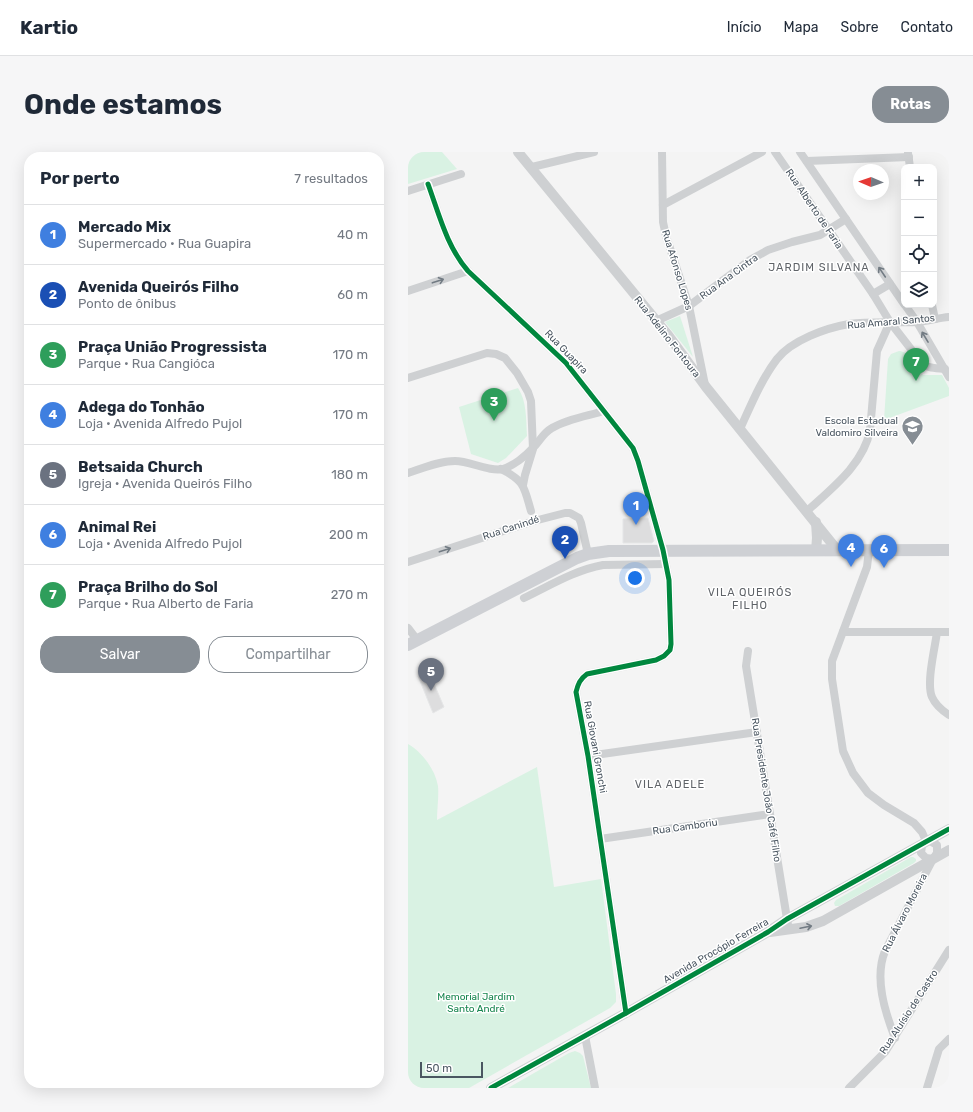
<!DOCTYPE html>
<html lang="pt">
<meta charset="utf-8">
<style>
:root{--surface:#fff;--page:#f6f6f7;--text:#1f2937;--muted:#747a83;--line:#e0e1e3;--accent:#868d94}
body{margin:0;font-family:Rubik,sans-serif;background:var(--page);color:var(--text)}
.controls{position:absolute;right:12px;top:12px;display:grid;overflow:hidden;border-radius:8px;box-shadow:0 4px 16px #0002}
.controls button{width:36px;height:36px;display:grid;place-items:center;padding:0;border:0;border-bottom:1px solid var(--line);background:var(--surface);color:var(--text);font:20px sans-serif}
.compass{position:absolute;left:445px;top:12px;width:36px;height:36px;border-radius:50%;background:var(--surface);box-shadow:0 4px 16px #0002;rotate:272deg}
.scale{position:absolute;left:12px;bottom:10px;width:63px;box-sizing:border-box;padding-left:4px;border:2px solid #4a5661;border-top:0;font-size:11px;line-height:14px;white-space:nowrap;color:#4a5661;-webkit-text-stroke:3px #fff;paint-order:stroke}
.you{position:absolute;left:227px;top:426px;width:14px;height:14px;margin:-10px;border:3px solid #fff;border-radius:50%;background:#1a73e8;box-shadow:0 0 0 6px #1a73e833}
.badge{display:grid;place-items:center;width:26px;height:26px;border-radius:50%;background:var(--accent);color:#fff;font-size:13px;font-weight:700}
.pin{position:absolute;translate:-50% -33px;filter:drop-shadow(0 1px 2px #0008)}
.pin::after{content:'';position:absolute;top:21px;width:14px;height:12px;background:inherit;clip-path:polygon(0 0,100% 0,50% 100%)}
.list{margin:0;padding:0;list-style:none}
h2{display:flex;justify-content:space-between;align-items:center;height:52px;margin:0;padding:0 16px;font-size:17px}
h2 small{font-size:13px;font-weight:400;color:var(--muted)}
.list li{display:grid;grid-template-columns:26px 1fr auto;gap:12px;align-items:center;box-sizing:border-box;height:60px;padding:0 16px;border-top:1px solid var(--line)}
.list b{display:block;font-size:15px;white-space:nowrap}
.list p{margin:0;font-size:13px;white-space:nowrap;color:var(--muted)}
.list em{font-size:13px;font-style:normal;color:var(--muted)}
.actions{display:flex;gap:8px;padding:12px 16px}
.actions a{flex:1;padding:9px 0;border:1px solid var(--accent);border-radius:16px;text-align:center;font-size:14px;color:var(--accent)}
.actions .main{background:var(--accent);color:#fff}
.icon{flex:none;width:22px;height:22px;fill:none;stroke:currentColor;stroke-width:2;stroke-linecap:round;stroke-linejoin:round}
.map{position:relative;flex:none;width:541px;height:936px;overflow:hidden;border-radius:16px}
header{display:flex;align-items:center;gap:24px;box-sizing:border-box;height:56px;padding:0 20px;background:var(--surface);border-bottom:1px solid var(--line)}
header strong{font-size:19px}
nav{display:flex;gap:22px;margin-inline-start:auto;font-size:14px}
.intro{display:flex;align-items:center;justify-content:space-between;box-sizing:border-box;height:96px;padding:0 24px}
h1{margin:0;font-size:28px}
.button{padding:10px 18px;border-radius:16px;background:var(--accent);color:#fff;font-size:14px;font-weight:700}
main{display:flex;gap:24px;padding:0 24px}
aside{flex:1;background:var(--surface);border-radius:16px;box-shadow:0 4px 16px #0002}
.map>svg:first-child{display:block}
.green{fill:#d9f2e3}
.building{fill:#ddddde;stroke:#e5e6e7}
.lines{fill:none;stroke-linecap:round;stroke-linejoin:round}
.minor{stroke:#ced0d2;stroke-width:8}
.tertiary{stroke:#ced0d2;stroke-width:10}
.secondary{stroke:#ced0d4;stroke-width:12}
.cycleway-casing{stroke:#fff;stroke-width:8}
.cycleway{stroke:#00873e;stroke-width:5}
.oneway{stroke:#727b83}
.labels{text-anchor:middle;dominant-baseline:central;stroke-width:3;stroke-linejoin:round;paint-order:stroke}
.street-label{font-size:10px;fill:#4a5661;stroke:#fff}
.poi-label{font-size:10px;fill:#4a5661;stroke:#fff;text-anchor:end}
.park-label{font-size:10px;fill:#17864f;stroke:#fff}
.neighbourhood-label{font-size:11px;letter-spacing:1px;fill:#5f6368;stroke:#fff}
</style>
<header>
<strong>Kartio</strong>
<nav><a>Início</a><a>Mapa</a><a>Sobre</a><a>Contato</a></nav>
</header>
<div class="intro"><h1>Onde estamos</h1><a class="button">Rotas</a></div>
<main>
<aside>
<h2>Por perto<small>7 resultados</small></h2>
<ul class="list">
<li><span class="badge" style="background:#3f7fe0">1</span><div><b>Mercado Mix</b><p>Supermercado · Rua Guapira</p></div><em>40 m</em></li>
<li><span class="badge" style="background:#1a4fb4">2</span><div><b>Avenida Queirós Filho</b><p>Ponto de ônibus</p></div><em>60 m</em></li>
<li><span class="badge" style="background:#2e9e5b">3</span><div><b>Praça União Progressista</b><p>Parque · Rua Cangióca</p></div><em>170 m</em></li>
<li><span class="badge" style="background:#3f7fe0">4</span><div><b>Adega do Tonhão</b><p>Loja · Avenida Alfredo Pujol</p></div><em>170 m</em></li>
<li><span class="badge" style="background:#6b7280">5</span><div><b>Betsaida Church</b><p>Igreja · Avenida Queirós Filho</p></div><em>180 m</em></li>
<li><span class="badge" style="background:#3f7fe0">6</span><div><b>Animal Rei</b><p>Loja · Avenida Alfredo Pujol</p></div><em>200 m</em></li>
<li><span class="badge" style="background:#2e9e5b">7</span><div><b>Praça Brilho do Sol</b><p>Parque · Rua Alberto de Faria</p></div><em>270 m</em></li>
</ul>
<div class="actions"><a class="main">Salvar</a><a>Compartilhar</a></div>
</aside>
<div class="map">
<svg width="541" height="936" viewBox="0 0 541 936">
<rect width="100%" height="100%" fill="#f4f4f4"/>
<!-- green -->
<g class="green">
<polygon points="0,0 34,0 49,17 0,32"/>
<polygon points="272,164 285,205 257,170"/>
<path d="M491,199C503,200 509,214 515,223H534L541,236V244L476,268L480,207L483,202Z"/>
<path d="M110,236C119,249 118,268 119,284L98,306L90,311L63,302L51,255Z"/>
<path d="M0,592C14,600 27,617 30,634C31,645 29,657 29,668L129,615L146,735L193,727L208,842V850L202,856L61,936H0Z"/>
<polygon points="503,705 505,705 508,707 508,709 506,711 431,754 427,754 426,751 428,748"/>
<polygon points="167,899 172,901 175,904 183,936 100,936 161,901"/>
</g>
<!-- building -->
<g class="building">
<polygon points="240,366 246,389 244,391 215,391 215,367"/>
<polygon points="21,520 36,555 25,561 10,524"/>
</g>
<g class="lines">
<!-- minor -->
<g class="minor">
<polyline points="254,0 255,70 258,84 281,154 297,233"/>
<path d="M367,0L465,142L482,170L513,210C519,217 528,216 537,217"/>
<polyline points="392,0 496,152"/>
<polyline points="500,1 502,15"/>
<polyline points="399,9 501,5"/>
<polyline points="124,15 186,0"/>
<path d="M20,32C31,62 39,95 60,119L158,211L225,296L230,309L255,398L261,428L263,492L262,498L256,504L248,508L179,522C172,527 170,532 168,540L180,604L218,861"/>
<polyline points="0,39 53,22"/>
<polyline points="255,53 354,0"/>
<polyline points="0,139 60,119"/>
<polyline points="465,142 482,132"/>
<polyline points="497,153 509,170 541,225"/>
<polyline points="524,153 527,167"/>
<polyline points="248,169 281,154 342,108 360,98 384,90 412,83 438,67"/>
<polyline points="0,226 79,201 88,202 97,206 109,221 120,240 123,249 125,297 117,323 115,333"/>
<path d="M332,277C343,253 353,228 369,207C384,188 418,176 441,172C463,169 486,171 508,170C519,169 530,166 541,165"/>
<path d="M93,317C117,329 116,335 123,359"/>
<path d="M0,321C15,316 31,309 47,309C62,309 81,320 95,317C105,314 118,304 125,296C132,289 135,281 144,276C159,267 179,264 196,259"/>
<path d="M399,359C423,337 456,312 462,278L469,199L482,170"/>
<polyline points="461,398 459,415 424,509 424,527 435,599 445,621 460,641 476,653 506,671 514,680 518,689"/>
<polyline points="0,410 126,369 157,361 162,361 171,366 173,371 180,402"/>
<path d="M116,446C141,434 167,418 195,413L258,412"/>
<polyline points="0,476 10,489"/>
<polyline points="435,480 541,480"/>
<path d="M529,480C527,496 518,531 524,545C527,552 535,559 541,563"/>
<polyline points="340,499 338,514 380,773"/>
<polyline points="180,604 349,580"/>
<polyline points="192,687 362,662"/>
<polyline points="177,884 187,936"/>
<path d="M487,886C477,860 466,826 477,799L525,707L529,701V693L522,689H518L514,694L513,701L518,706L525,707"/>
<polyline points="441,936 477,900 541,798"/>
<polyline points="519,936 531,897 541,887"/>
</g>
<!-- tertiary -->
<g class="tertiary">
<polyline points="110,0 260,183 298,235 430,399"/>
<polyline points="408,399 409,386 408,370"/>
<polyline points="362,780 398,775 415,769 541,698"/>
<polyline points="83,936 218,861 360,780 379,767 541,677"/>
</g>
<!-- secondary -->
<polyline class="secondary" points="0,493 169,406 180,402 201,399 541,398"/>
<defs>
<g id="cycleway">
<path d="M20,32C31,62 39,95 60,119L158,211L225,296L230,309L255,398L261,428L263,492L262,498L256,504L248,508L179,522C172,527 170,532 168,540L180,604L218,861"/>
<polyline points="83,936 218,861 360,780 379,767 541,677"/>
</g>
</defs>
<!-- cycleway casing -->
<use href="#cycleway" class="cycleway-casing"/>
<!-- cycleway -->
<use href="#cycleway" class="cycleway"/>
</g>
<!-- one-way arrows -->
<defs><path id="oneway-shaft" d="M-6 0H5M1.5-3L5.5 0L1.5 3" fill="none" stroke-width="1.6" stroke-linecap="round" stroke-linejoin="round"/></defs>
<g class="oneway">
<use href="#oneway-shaft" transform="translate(474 120) rotate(-124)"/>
<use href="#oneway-shaft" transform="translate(30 129) rotate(-18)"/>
<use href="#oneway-shaft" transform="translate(517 185) rotate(-121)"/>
<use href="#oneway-shaft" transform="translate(37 398) rotate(-18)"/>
<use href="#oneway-shaft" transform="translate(398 775) rotate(-12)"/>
</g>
<!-- icons -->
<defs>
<symbol id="school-pin" viewBox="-11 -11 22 30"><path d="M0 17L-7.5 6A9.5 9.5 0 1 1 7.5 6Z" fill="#868d94" stroke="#fff"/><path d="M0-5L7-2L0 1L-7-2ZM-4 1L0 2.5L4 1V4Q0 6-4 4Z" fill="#fff"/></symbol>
</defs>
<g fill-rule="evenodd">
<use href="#school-pin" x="492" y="262" width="25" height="34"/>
</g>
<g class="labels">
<!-- street labels -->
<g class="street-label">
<text transform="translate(406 57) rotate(56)">Rua Alberto de Faria</text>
<text transform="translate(269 118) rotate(73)">Rua Afonso Lopes</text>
<text transform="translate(321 125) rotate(-36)">Rua Ana Cintra</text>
<text transform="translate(483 170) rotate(-5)">Rua Amaral Santos</text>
<text transform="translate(259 185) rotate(52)">Rua Adelino Fontoura</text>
<text transform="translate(158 200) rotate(46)">Rua Guapira</text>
<text transform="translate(103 376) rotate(-18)">Rua Canindé</text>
<text transform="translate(187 595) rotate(80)">Rua Giovani Gronchi</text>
<text transform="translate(358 638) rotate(81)">Rua Presidente João Café Filho</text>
<text transform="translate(277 675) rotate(-8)">Rua Camboriu</text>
<text transform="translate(497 761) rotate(-63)">Rua Álvaro Moreira</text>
<text transform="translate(308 799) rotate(-30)">Avenida Procópio Ferreira</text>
<text transform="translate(501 860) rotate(-57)">Rua Aluísio de Castro</text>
</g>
<!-- poi labels -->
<g class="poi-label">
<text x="490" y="269">Escola Estadual<tspan x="490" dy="12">Valdomiro Silveira</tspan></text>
</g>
<!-- park labels -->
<g class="park-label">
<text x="68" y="845">Memorial Jardim<tspan x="68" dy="12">Santo André</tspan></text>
</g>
<!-- neighbourhood labels -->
<g class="neighbourhood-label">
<text x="411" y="115">JARDIM SILVANA</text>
<text x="342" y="440">VILA QUEIRÓS<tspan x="342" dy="13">FILHO</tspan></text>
<text x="262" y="632">VILA ADELE</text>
</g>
</g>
</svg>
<div class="controls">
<button>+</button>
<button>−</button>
<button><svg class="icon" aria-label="locate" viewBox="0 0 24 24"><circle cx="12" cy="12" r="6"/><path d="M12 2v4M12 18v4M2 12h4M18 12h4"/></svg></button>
<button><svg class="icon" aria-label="layers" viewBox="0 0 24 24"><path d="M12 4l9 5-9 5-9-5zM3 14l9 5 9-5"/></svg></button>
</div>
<svg class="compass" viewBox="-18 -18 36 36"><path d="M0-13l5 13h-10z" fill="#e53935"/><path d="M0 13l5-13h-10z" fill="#747a83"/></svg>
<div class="scale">50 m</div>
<div class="you"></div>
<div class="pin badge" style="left:228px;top:373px;background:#3f7fe0">1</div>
<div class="pin badge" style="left:157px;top:407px;background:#1a4fb4">2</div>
<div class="pin badge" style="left:86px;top:269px;background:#2e9e5b">3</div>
<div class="pin badge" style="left:443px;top:415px;background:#3f7fe0">4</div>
<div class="pin badge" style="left:23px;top:539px;background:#6b7280">5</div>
<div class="pin badge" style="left:476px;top:416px;background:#3f7fe0">6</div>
<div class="pin badge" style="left:508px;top:229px;background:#2e9e5b">7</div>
</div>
</main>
